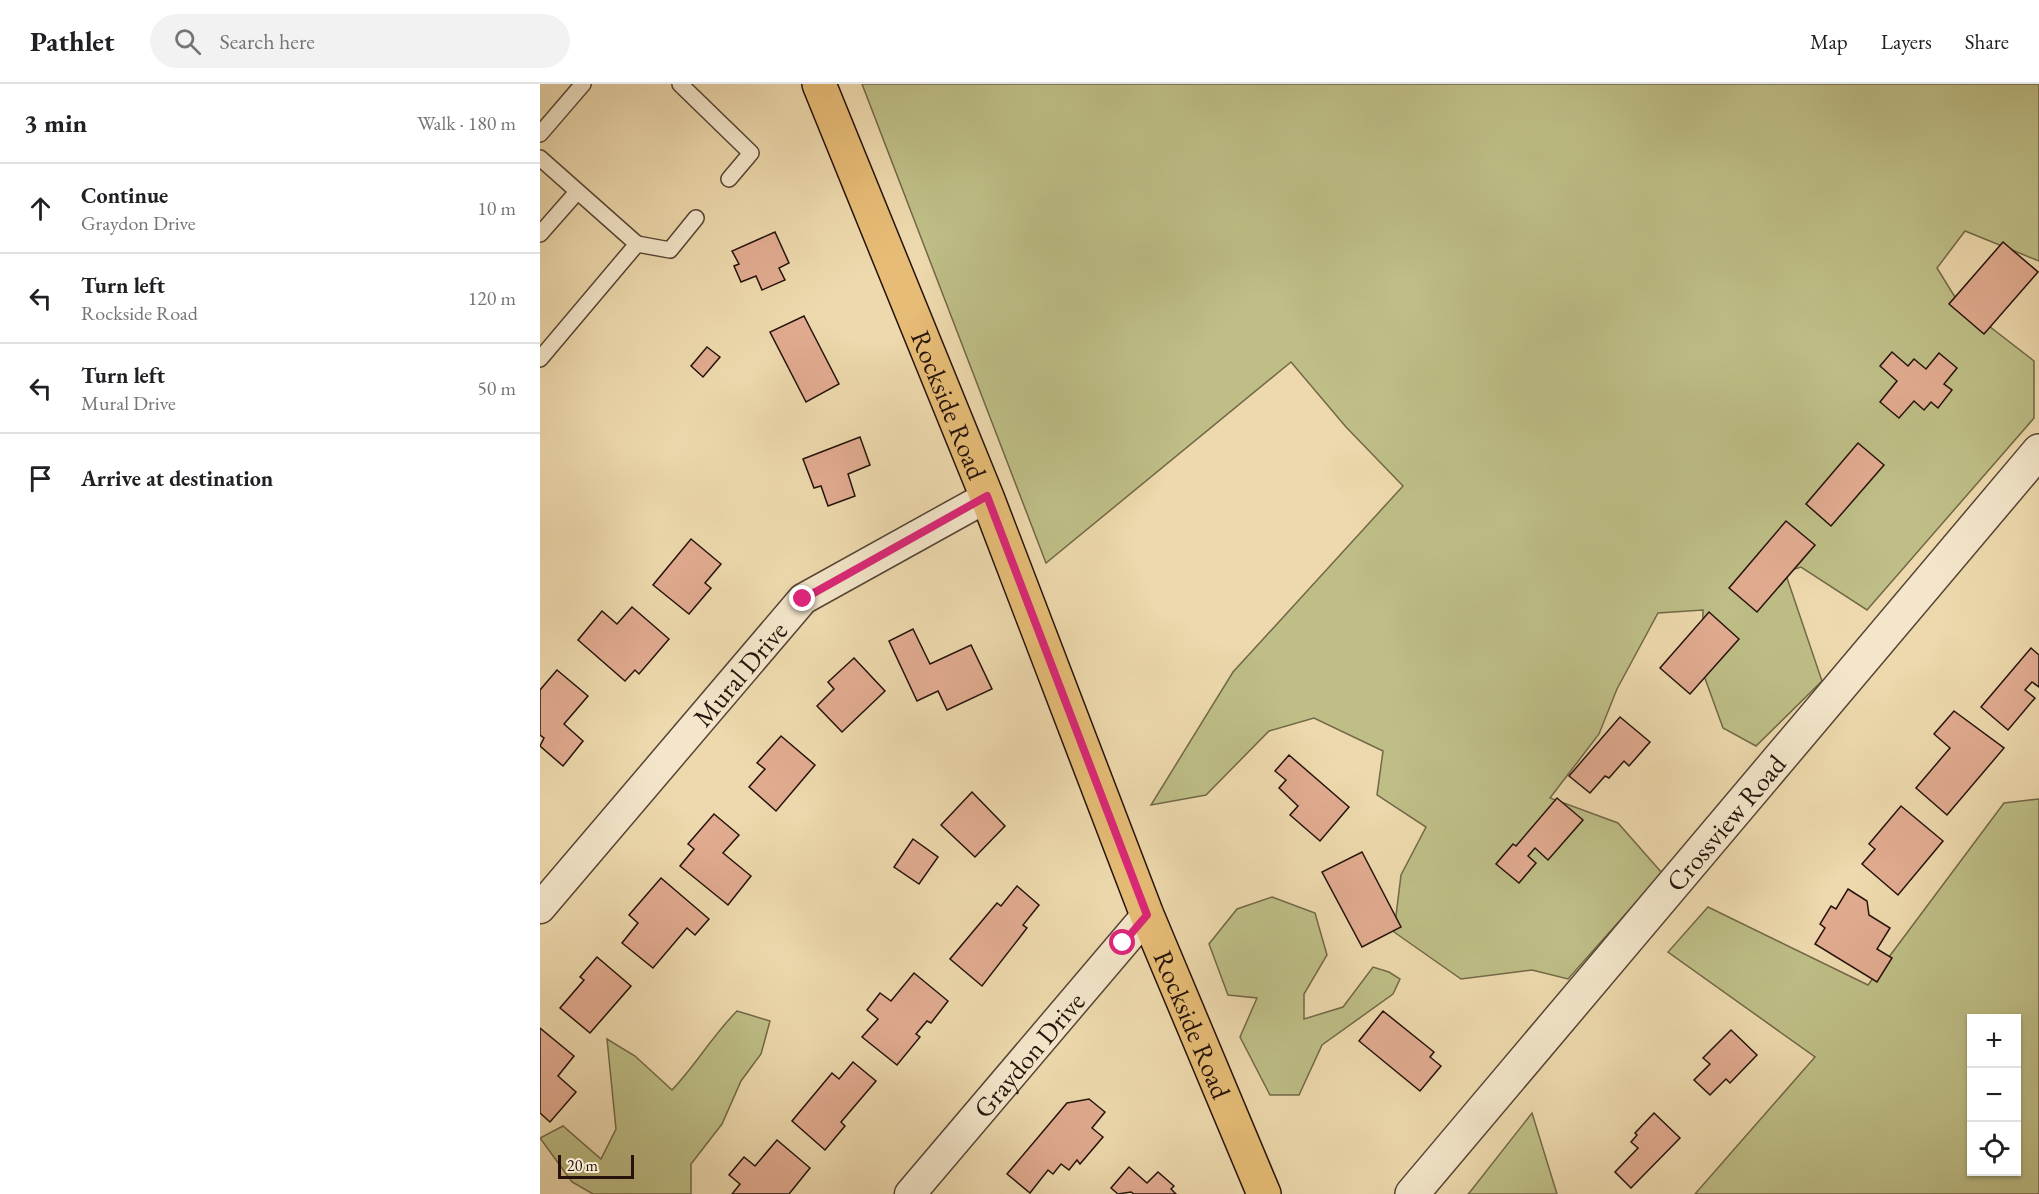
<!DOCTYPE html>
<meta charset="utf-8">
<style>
:root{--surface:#fff;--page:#f2f2f2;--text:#202124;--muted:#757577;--line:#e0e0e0}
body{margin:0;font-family:"EB Garamond",serif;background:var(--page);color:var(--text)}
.controls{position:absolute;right:18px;bottom:18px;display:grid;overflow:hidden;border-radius:0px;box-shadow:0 2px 4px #0004}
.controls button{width:54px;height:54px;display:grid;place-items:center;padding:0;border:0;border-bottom:2px solid var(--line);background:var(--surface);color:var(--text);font:30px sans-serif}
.scale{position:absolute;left:18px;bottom:15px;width:76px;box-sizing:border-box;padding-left:6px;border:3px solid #25130b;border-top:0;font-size:16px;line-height:21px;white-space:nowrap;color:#25130b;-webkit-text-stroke:4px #f3e6ca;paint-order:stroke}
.stop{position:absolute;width:18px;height:18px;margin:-14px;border:4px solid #db2777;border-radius:50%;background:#fff}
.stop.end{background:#db2777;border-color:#fff;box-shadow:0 2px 6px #0008}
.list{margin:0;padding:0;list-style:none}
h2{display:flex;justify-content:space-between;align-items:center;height:78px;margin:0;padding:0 24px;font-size:26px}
h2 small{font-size:20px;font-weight:400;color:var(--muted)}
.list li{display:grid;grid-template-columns:39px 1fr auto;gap:18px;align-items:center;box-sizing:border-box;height:90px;padding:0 24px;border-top:2px solid var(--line)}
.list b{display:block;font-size:22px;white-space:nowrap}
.list p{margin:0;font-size:20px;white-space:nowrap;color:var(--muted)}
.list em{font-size:20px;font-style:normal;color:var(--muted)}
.icon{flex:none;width:33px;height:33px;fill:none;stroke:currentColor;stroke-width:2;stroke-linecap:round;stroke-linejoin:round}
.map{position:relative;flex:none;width:1499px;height:1110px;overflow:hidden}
header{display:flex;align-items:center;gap:36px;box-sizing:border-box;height:84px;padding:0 30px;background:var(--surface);border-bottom:2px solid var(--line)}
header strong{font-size:28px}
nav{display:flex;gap:33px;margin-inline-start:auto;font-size:21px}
.search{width:420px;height:54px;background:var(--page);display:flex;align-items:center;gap:15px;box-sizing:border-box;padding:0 21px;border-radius:33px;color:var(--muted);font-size:22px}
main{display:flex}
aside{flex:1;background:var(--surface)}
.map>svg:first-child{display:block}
.green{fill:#bebe86;stroke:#726848;stroke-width:1.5;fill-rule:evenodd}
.building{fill:#e1ab90;stroke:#25130b;stroke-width:1.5}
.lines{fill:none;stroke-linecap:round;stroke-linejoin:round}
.service-casing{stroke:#574434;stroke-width:18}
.minor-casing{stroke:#574434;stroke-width:33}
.tertiary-casing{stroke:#574434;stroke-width:36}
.primary-casing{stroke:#25130b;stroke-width:36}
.service{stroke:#f3e6ca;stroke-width:15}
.minor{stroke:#f3e6ca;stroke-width:30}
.tertiary{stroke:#f3e6ca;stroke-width:33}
.primary{stroke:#e6bc76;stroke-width:33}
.route{stroke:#db2777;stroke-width:8}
.labels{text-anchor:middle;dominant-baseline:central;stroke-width:5;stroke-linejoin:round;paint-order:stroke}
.street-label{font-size:27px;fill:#25130b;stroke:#f3e6ca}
</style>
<header>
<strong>Pathlet</strong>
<div class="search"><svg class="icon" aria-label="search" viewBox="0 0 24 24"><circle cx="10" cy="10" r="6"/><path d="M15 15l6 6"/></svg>Search here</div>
<nav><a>Map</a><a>Layers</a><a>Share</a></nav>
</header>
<main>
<aside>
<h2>3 min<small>Walk · 180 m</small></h2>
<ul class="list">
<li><svg class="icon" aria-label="ahead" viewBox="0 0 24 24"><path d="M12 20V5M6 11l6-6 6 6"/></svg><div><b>Continue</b><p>Graydon Drive</p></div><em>10 m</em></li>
<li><svg class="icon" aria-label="left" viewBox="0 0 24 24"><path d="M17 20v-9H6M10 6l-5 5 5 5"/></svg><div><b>Turn left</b><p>Rockside Road</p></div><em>120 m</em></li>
<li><svg class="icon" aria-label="left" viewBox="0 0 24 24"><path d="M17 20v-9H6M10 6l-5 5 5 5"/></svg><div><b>Turn left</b><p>Mural Drive</p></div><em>50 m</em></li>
<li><svg class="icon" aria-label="arrive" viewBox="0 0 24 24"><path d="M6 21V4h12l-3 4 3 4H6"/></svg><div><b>Arrive at destination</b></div></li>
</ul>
</aside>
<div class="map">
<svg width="1499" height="1110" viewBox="0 0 1499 1110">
<rect width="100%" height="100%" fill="#edd9ad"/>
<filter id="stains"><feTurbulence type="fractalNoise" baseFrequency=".00333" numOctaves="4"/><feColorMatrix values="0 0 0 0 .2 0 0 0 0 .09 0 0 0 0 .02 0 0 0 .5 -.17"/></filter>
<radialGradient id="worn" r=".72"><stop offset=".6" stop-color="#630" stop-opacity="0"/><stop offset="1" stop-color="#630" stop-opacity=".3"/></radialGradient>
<!-- green -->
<g class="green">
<polygon points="322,0 1499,0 1499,177 1425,147 1397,184 1418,218 1494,277 1494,334 1327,526 1261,483 1245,488 1282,597 1216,662 1183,644 1162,586 1163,526 1118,529 1077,605 1059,650 1010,714 1078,739 1122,789 1028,895 992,886 921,895 854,848 861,791 886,743 837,711 843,667 774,634 729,647 666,711 611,721 693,588 863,402 806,343 751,278 506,479"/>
<path d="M1499,715V1110H1155L1275,973L1128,868L1168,823L1328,901L1464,719ZM1432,934H1476V1088H1432Z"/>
<polygon points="732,813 775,829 787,871 764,910 764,935 803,923 833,883 849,888 860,895 853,910 782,961 759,1011 730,1011 700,953 717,914 688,911 669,860 697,825"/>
<path d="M197,927L230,937L221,970L201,997L182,1040L151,1080V1110H53L32,1098L0,1054L23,1042L61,1075L76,1045L67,955L95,972L132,1006C156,981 172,952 197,927Z"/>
<polygon points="992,1029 1017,1110 928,1110 930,1108"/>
</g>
<!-- building -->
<g class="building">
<polygon points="235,148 249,179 239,184 245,196 222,206 216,192 201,198 194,182 199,180 192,167"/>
<polygon points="1463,158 1498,188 1444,250 1409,220"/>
<polygon points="264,232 299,300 266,318 230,248"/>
<polygon points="167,263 180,273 163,293 151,282"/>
<polygon points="1352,268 1368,282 1374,275 1386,285 1399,269 1417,284 1404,300 1412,306 1398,324 1391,318 1384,326 1374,317 1359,334 1340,318 1357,297 1340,282"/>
<polygon points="320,353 330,381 308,390 315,412 288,422 281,402 274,404 263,375"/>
<polygon points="1318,359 1344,381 1291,442 1266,420"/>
<polygon points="1246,437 1275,461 1217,528 1189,504"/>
<polygon points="151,455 181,480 165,499 171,504 149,530 113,501"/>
<polygon points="92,523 129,555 99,590 95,586 85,597 38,556 62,527 77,540"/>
<polygon points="1169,528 1199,555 1150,610 1120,584"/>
<polygon points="373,545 390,580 431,561 452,605 407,626 398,607 377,617 349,557"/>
<polygon points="1491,564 1499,571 1499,603 1492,598 1485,606 1495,614 1468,646 1441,623"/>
<polygon points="314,574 345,607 302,648 277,622 294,605 288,598"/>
<polygon points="17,586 48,612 24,640 43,657 23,682 0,662 4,654 0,651 0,606"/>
<polygon points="1414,627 1464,664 1407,731 1376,704 1410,664 1394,650"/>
<polygon points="1080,633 1110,658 1089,682 1084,677 1069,694 1065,692 1050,709 1029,692"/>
<polygon points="241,652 275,681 236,727 209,703 225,685 217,679"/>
<polygon points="749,671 809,723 780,757 750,731 758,722 739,704 746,696 735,687"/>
<polygon points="432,708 465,742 435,773 401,741"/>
<polygon points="1017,714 1043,736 1008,776 995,764 988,772 996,779 979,799 956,780 973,760 976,762"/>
<polygon points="1361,722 1403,757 1358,811 1322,780 1335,765 1329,760"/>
<polygon points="174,730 199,751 183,769 211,792 188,821 140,782 154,765 148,760"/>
<polygon points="373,755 398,773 379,800 354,783"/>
<polygon points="822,768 861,843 822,863 782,788"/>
<polygon points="121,794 169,835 155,851 147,844 113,884 82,859 98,839 89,831"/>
<polygon points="477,802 499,821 483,841 487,844 442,902 410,875 457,819 461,822"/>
<polygon points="1308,805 1327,817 1329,831 1350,844 1337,865 1352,874 1337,898 1275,860 1285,844 1280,840 1291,822 1296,825"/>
<polygon points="57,873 91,902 50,949 20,924 44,896 40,893"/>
<polygon points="374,889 408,917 391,939 387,937 376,950 380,953 357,981 322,953 338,935 327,926 340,909 351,917"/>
<polygon points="843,927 894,968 890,973 901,982 880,1007 819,957"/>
<polygon points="0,944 34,972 18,992 36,1008 10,1038 0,1029"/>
<polygon points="1191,946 1217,971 1190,999 1186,995 1170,1011 1154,996 1170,980 1163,974"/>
<polygon points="313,978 336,997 301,1038 305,1042 285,1066 252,1037 292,989 299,995"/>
<polygon points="549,1015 565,1028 552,1044 563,1053 540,1080 537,1076 529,1086 521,1080 513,1090 508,1086 490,1109 467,1090 527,1019"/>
<polygon points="1114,1029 1140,1054 1091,1104 1075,1088 1098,1064 1091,1058 1097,1051 1095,1049"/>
<polygon points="237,1056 270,1084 249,1110 192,1110 200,1100 189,1091 204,1073 215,1082"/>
<polygon points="589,1083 607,1099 618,1088 634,1102 631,1105 636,1110 594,1110 591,1108 578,1110 571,1104"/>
</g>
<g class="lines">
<defs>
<g id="service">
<polyline points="140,0 211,69 189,95"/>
<polyline points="0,50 43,0"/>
<polyline points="0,74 97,160 0,275"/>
<polyline points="0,150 37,108"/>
<polyline points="97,160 130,166 156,134"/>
</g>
<g id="minor">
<path id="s1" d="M0,824L263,515L447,413"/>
<path id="s2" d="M370,1110L607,831"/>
</g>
<g id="tertiary">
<path id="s3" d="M872,1110L1499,367"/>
</g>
<g id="primary">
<path id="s4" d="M279,0L447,413L607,831L724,1110"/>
</g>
</defs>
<!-- service casing -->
<use href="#service" class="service-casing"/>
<!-- minor casing -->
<use href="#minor" class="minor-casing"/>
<!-- tertiary casing -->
<use href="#tertiary" class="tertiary-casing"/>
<!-- primary casing -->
<use href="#primary" class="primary-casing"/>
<!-- service -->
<use href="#service" class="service"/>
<!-- minor -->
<use href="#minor" class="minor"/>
<!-- tertiary -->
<use href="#tertiary" class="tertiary"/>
<!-- primary -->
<use href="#primary" class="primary"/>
</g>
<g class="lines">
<!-- route -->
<polyline class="route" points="263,515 447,412 607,831 583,859"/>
</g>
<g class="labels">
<!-- street labels -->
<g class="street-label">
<text stroke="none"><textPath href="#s4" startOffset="346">Rockside Road</textPath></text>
<text stroke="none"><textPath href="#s1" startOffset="308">Mural Drive</textPath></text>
<text stroke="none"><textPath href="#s3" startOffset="486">Crossview Road</textPath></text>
<text stroke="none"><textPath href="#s4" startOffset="1012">Rockside Road</textPath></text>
<text stroke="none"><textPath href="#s2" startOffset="183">Graydon Drive</textPath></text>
</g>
</g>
<rect width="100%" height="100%" filter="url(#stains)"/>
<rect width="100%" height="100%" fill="url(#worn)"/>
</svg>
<div class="controls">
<button>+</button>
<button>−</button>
<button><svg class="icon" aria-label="locate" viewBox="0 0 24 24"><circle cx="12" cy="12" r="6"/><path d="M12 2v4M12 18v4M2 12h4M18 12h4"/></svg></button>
</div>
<div class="scale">20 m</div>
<div class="stop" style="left:583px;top:859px"></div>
<div class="stop end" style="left:263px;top:515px"></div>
</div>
</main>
